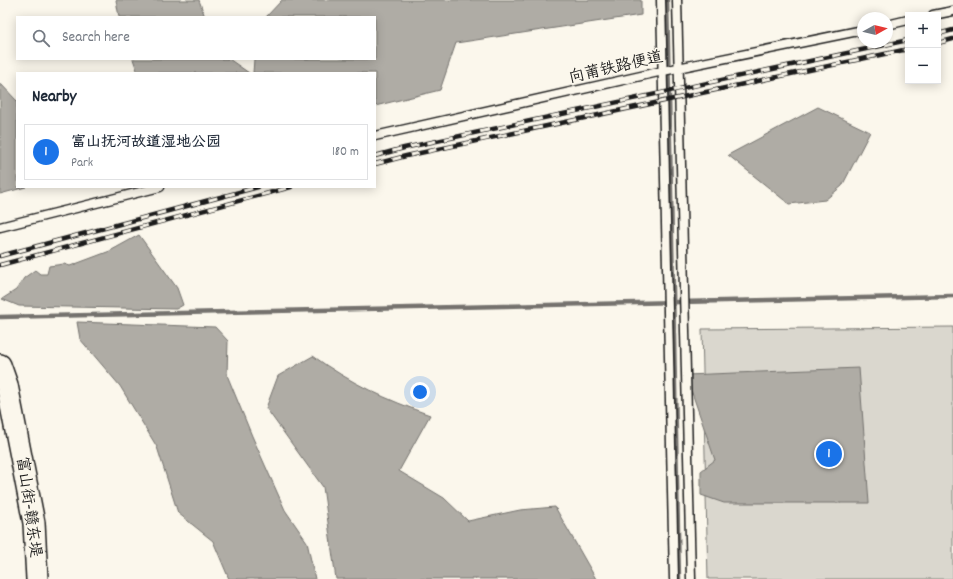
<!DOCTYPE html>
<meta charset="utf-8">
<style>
:root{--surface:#fff;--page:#f6f6f7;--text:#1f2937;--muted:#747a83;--line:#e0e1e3;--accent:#1a73e8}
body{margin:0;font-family:Dekko,"LXGW WenKai TC",sans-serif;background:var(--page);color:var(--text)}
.controls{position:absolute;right:12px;top:12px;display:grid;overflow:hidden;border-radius:0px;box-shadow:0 2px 10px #0003}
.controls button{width:36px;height:36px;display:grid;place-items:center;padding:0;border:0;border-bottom:1px solid var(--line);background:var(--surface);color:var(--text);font:20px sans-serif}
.compass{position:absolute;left:857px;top:12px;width:36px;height:36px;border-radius:50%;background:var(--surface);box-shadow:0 2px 10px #0003;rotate:82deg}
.you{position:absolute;left:420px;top:392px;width:14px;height:14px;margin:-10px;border:3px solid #fff;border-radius:50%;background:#1a73e8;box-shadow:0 0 0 6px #1a73e833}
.badge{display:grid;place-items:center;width:26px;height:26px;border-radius:50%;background:var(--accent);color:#fff;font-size:13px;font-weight:700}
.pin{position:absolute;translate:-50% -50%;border:2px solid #fff;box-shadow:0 1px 4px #0006}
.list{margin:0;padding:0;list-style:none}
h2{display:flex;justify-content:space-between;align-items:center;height:52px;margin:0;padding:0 16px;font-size:17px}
h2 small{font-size:13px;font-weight:400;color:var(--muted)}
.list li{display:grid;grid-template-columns:26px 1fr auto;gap:12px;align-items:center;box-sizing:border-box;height:56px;margin:0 8px 8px;padding:0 8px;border:1px solid var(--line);border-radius:0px}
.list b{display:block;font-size:15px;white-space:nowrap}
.list p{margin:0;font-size:13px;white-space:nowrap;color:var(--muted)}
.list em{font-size:13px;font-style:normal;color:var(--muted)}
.icon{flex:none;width:22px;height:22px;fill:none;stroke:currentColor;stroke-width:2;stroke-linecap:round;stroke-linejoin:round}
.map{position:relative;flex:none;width:953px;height:579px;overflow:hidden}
.search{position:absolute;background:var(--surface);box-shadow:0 2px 10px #0003;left:16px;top:16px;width:360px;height:44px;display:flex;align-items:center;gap:10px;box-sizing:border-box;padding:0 14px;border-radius:0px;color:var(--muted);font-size:15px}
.panel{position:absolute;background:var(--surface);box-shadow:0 2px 10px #0003;left:16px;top:72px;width:360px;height:116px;border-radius:0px}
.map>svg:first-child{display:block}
.green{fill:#dad7ce;stroke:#7b7a75}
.water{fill:#afaca5;stroke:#74726e}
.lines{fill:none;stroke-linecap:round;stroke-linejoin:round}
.stream{stroke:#74726e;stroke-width:4.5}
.service-casing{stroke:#1c1c1c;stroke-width:11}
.tertiary-casing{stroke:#1c1c1c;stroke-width:24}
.service{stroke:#fbf7ec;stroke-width:8}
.tertiary{stroke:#fbf7ec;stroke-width:21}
.rail-casing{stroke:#1c1c1c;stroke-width:4.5}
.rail{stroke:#fbf7ec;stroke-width:3;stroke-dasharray:9;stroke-linecap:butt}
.labels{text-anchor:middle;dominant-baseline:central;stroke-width:3;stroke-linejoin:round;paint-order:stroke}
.street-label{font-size:16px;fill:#1c1c1c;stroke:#fbf7ec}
</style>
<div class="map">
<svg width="953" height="579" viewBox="0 0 953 579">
<rect width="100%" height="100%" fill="#fbf7ec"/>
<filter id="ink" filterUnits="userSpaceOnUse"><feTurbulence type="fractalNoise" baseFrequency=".025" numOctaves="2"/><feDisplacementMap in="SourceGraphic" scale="8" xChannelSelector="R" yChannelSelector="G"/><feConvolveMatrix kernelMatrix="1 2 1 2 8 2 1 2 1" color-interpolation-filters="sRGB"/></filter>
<g filter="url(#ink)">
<!-- green -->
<polygon class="green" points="953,327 953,579 708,579 702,329"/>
<!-- water -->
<g class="water">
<polygon points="116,0 199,0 205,17 119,17"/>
<polygon points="282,0 641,0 641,15 456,43 440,90 375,106 375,73 253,73 254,59 375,59 375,17 266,17"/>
<polygon points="133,59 229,59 249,73 138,73"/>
<polygon points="0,83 17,101 17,187 26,187 0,194"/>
<polygon points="818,107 870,132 842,186 825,200 789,204 728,155"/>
<polygon points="139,235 177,288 183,305 176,309 19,306 2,299 16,290 24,278 35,270 40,274 47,274 49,266 64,264 70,266 110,251"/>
<polygon points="77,322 215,327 228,341 227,375 252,436 285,510 307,542 315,579 229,579 213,541 178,513 157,447 120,386 80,339"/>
<path d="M313,356C350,383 387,400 430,415L399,471L444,498L468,521L520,510L555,507L596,579H336L323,487L266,408L278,376Z"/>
<polygon points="859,368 869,503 724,503 701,495 701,471 715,460 686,375"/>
</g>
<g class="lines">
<!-- stream -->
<g class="stream">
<polyline points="667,0 679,579"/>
<polyline points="0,317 953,296"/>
</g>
<defs>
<g id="service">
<polyline points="661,0 674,579"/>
<polyline points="677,0 691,579"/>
<polyline points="933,15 953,11"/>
<polyline points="887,25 908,20"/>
<polyline points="375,136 663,71 863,30"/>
<polyline points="0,227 160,187"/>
</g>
<polyline id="tertiary" points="0,365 7,385 34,523 37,579"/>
</defs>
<!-- service casing -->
<use href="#service" class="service-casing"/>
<!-- tertiary casing -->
<use href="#tertiary" class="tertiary-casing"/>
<!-- service -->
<use href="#service" class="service"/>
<!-- tertiary -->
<use href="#tertiary" class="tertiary"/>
<defs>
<g id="rail">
<polyline points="938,34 953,30"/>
<polyline points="938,43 953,39"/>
<polyline points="375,156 404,148 908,40"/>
<polyline points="375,164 406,156 908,49"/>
<polyline points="0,256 258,187"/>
<polyline points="0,265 291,187"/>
</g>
</defs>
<!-- rail casing -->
<use href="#rail" class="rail-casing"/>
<!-- rail -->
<use href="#rail" class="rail"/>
</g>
</g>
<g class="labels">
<!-- street labels -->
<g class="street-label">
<text transform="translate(616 68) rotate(-13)">向莆铁路便道</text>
<text transform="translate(28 507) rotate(82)">富山街-赣东堤</text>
</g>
</g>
</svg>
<div class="controls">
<button>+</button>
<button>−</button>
</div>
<svg class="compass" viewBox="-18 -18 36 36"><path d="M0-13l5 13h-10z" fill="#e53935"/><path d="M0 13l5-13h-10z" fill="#747a83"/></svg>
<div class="you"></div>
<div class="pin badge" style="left:829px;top:454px">1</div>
<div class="search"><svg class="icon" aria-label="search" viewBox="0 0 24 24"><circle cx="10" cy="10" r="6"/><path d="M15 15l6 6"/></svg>Search here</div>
<section class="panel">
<h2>Nearby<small></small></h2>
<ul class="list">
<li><span class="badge">1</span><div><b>富山抚河故道湿地公园</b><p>Park</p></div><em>180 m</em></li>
</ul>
</section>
</div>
